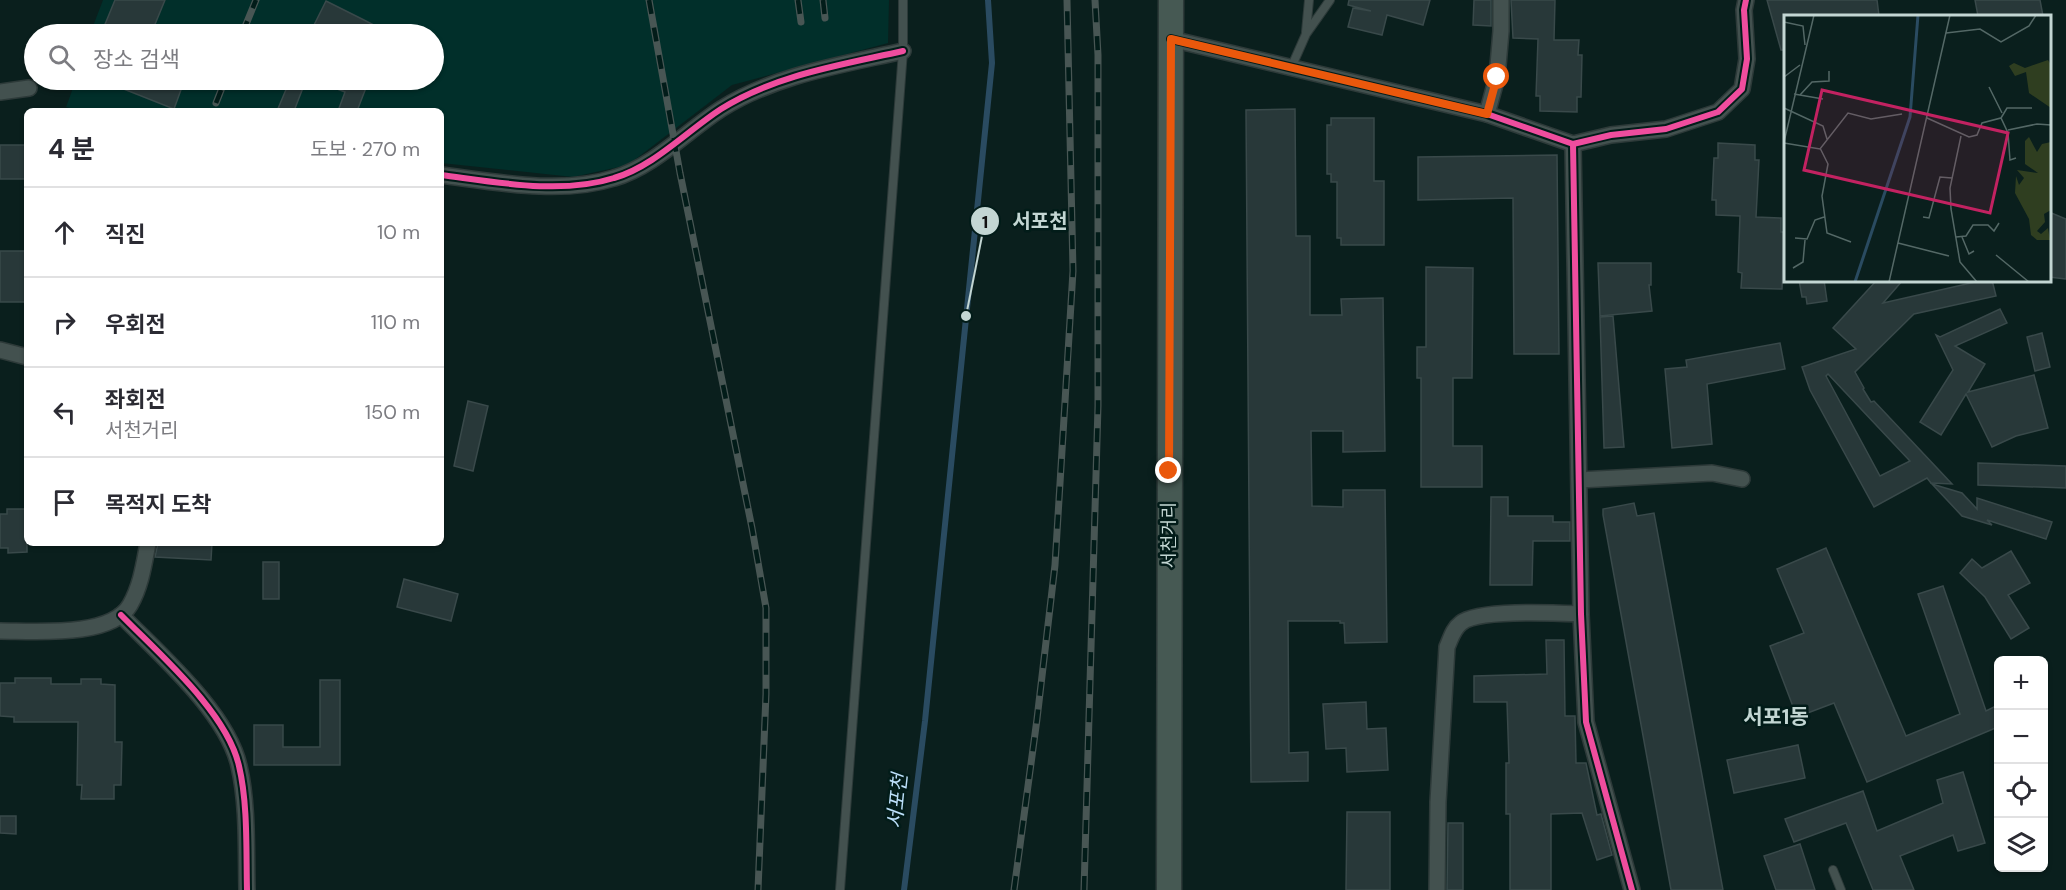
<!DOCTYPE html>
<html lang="ko">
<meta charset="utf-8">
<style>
:root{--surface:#fff;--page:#f7f7f7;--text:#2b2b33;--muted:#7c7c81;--line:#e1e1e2}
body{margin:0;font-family:"DM Sans","Noto Sans KR",sans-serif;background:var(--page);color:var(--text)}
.controls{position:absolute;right:18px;bottom:18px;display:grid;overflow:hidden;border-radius:9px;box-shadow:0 2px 4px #0004}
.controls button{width:54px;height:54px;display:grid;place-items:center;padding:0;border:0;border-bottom:2px solid var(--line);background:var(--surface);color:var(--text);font:30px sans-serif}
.stop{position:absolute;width:18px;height:18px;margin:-14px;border:4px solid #ea580c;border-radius:50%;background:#fff}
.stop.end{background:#ea580c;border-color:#fff;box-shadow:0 2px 6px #0008}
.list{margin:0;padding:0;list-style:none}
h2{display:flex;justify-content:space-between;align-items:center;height:78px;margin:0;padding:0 24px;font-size:26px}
h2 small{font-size:20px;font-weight:400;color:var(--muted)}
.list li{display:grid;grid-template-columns:39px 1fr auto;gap:18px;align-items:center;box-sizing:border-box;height:90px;padding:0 24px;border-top:2px solid var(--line)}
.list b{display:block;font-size:22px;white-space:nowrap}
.list p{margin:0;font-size:20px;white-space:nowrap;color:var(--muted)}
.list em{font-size:20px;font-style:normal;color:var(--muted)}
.icon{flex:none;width:33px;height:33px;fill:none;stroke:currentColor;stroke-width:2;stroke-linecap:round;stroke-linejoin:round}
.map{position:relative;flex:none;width:2066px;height:890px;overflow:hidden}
.search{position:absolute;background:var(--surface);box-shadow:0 2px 4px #0004;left:24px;top:24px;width:420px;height:66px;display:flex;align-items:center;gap:15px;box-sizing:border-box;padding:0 21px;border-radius:33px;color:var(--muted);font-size:22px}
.panel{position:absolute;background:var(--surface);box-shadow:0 2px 4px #0004;left:24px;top:108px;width:420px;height:438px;border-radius:9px}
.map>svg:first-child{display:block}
.built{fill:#012f2a}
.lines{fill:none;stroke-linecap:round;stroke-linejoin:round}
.stream{stroke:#2a4b61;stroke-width:6}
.building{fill:#283839;stroke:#39494a;stroke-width:1.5;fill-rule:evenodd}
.lane-casing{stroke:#2d3a39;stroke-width:10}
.street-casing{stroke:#2d3a39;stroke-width:18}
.primary-casing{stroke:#2d3a39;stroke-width:27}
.lane{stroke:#43514f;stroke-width:8}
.street{stroke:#43514f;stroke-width:15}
.primary{stroke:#465953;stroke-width:24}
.rail-casing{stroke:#485654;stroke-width:7}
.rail{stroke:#021c19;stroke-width:4.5;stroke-dasharray:14;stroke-linecap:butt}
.cycleway-casing{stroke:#021c19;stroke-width:10}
.cycleway{stroke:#ef4d9e;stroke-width:6}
.route{stroke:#ea580c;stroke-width:8}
.labels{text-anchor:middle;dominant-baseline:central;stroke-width:5;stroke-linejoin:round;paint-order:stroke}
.street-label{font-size:18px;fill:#c3d6d3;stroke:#021c19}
.water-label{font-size:20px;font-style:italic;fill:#bee1fc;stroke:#021c19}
.quarter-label{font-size:21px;font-weight:bold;fill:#c3d6d3;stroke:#021c19}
.inset-river{fill:none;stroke:#2a4b61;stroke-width:3}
.inset-road{fill:none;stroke:#546866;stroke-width:1.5}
.view{fill:#c22261;fill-opacity:0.15;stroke:#c22261;stroke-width:3}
.inset-edge{fill:none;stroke:#c3d6d3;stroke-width:3}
.leader{fill:none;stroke:#c3d6d3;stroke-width:2}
.callout-dot{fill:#c3d6d3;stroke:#021c19;stroke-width:2}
.mark-label{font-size:18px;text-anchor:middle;font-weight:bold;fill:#111}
.callout-label{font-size:20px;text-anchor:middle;font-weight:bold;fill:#c3d6d3;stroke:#021c19;stroke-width:5;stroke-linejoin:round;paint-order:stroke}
</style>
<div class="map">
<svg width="2066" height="890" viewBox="0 0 2066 890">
<rect width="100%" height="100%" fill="#0a1f1d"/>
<!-- built -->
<polygon class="built" points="103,0 889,0 888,43 732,85 628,165 573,177 441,163 441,111 80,111 66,107 76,80 434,80 434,34 90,34"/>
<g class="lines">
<!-- stream -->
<polyline class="stream" points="904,890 925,721 992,63 988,0"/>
</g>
<!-- building -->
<g class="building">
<polygon points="115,0 165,0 151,34 101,34"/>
<polygon points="1349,0 1430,0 1423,25 1387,15 1382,35 1348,27 1353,8 1371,11 1348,5"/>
<polygon points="1474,0 1491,0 1491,26 1473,25"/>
<polygon points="1511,0 1555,0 1554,40 1579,40 1578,55 1582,55 1581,97 1577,97 1577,112 1540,111 1540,96 1536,96 1538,39 1513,38"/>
<polygon points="1767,0 1877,0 1879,16 1785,16 1785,50 1781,50"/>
<polygon points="1975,0 2040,0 2043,16 1978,16"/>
<polygon points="326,1 364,20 391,34 324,34 312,29"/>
<polygon points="101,80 163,80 182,87 174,109"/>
<polygon points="290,80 306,80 294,111 277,111"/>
<polygon points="314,80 369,80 357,111 338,111 345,92"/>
<polygon points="1295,109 1296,236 1310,236 1310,315 1342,315 1341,299 1383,298 1385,451 1343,452 1343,431 1311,431 1312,506 1343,507 1343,490 1385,490 1387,642 1345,643 1344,623 1340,623 1340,621 1288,621 1289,753 1308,752 1308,781 1251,782 1246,110"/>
<polygon points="1331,118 1374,118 1374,181 1384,181 1384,245 1341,245 1341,238 1337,238 1337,182 1331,182 1331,174 1327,174 1327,125 1331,125"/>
<polygon points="1718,143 1755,145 1755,160 1759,160 1756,217 1781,218 1781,232 1784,232 1782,289 1741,288 1742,273 1738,272 1740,216 1716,215 1716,200 1712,200 1714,158 1718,158"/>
<rect x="0" y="145" width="27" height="34"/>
<polygon points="1557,155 1559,354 1514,354 1513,198 1418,200 1418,157"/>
<polygon points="2049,212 2066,219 2066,279 2049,277"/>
<polygon points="0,251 25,251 27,284 25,284 25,302 0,302"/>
<polygon points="1598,263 1651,263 1651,285 1649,285 1652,311 1600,316"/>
<polygon points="1426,267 1473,268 1472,378 1453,378 1453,446 1482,446 1482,487 1421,487 1421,378 1417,378 1417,347 1426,347"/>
<polygon points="1799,280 1824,280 1827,301 1807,304 1806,297 1802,297"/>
<path d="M1877,280H1903L1883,303L1984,280H1992L1996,296L1914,314L1855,372L1864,388L1863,389L1871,402L1874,401L1952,484L1931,483L1927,478L1874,507L1810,390L1802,367L1856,349L1833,328ZM1828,374L1909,460L1910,461L1880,476L1826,376Z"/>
<polygon points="2000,309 2007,323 1955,346 1985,364 1968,392 2034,375 2048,428 2016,436 1992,447 1966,394 1941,435 1920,422 1953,370 1936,335 1940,337"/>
<polygon points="1613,316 1624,447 1604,448 1600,317"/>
<polygon points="2042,333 2050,367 2035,371 2027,337"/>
<polygon points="1780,343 1785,369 1707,384 1712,444 1672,448 1665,369 1687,367 1686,360"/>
<polygon points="468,401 488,406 473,471 454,466"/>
<polygon points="1978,463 2066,466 2066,488 1978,485"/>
<polygon points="1932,484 1962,493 1977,509 1977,498 2052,522 2046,539 1987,520 1992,525 1962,516"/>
<polygon points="1491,497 1508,497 1508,516 1553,516 1553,522 1570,522 1570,541 1533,541 1532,585 1490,585"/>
<polygon points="1634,503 1637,516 1654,513 1723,890 1671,890 1603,515 1603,509"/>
<polygon points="7,509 27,509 27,552 8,553 8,548 0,548 0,514 7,514"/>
<polygon points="158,543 212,543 211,560 155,557"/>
<polygon points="1826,548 1906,736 1960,714 1918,594 1943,586 1986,711 1998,705 1998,727 1867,782 1834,703 1797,717 1770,646 1804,633 1777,569"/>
<polygon points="2011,551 2030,583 2008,595 2029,628 2011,639 1985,597 1960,573 1972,559 1982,568"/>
<rect x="263" y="562" width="16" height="37"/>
<polygon points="404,579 458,594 451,621 397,607"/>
<polygon points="1546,640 1564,640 1565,716 1575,716 1576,763 1586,763 1597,815 1601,814 1612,855 1597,860 1582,813 1551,814 1551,890 1510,890 1510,814 1506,814 1506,763 1509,763 1507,702 1474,702 1474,676 1547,674"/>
<polygon points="15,678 51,678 51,684 81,684 81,679 101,679 101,684 115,685 115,742 122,742 121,785 114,785 114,799 81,799 82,785 77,785 78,722 14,722 14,717 0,716 0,683 15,683"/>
<polygon points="320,680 340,680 340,765 254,765 254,725 283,725 283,747 320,747"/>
<polygon points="1366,702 1367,729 1386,728 1388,770 1347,772 1346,748 1326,749 1323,704"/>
<polygon points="1798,745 1805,778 1734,793 1727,760"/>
<polygon points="1963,772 1985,843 1958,851 1953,835 1900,856 1914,890 1873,890 1846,823 1794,842 1785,819 1863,791 1877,831 1943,803 1937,780"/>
<polygon points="1347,812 1390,812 1390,890 1346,890"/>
<polygon points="0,816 16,816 16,834 0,833"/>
<polygon points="1448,823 1463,823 1463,890 1447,890"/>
<polygon points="1800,844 1815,890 1776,890 1764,856"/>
</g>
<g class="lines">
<defs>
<g id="lane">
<polyline points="1306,32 1309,0"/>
<polyline points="1291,68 1306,34 1330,0"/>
<polyline points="1833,870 1841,890"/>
<polyline points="840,890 903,51 903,0"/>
</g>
<g id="street">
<polyline points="1171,39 1487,114 1573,144 1611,135 1666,129 1718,112 1742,89 1747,59 1744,10 1746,0"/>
<polyline points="0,92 29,88"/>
<polyline points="1487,114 1497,77 1501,31 1501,0"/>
<polyline points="1573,144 1581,614 1586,722 1632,890"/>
<path d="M441,175C495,182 561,195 614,178C653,167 687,131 721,109C775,75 841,65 903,51"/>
<polyline points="0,350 27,357"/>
<polyline points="1579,480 1712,473 1742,479"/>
<path d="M121,615C158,653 227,712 239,766C248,804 246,850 247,890"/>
<path d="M0,631C34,631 111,638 130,605C141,586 144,564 148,543"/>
<path d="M1437,890L1438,802L1447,647C1451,638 1453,629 1461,623C1478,609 1557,613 1581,614"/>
</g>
<polyline id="primary" points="1169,890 1171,0"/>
</defs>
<!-- lane casing -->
<use href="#lane" class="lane-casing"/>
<!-- street casing -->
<use href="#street" class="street-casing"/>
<!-- primary casing -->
<use href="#primary" class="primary-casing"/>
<!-- lane -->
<use href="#lane" class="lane"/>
<!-- street -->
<use href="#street" class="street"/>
<!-- primary -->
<use href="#primary" class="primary"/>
<defs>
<g id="rail">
<polyline points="649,0 680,173 752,528 766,608 766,694 758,890"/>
<polyline points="798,0 801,22"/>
<polyline points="823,0 825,18"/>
<polyline points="242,34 256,0"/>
<polyline points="216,103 225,80"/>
<polyline points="1014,890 1037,719 1055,565 1073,271 1067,0"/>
<polyline points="1084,890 1098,406 1098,55 1095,0"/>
</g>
</defs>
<!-- rail casing -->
<use href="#rail" class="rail-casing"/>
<!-- rail -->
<use href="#rail" class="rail"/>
<defs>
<g id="cycleway">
<polyline points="1171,39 1487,114 1573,144 1611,135 1666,129 1718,112 1742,89 1747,59 1744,10 1746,0"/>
<polyline points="1573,144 1581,614 1586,722 1632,890"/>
<path d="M441,175C495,182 561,195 614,178C653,167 687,131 721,109C775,75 841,65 903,51"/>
<path d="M121,615C158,653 227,712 239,766C248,804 246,850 247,890"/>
</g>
</defs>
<!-- cycleway casing -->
<use href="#cycleway" class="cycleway-casing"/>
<!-- cycleway -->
<use href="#cycleway" class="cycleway"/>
</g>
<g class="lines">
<!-- route -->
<polyline class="route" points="1169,471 1171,39 1487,114 1497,77"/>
</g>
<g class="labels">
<!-- street labels -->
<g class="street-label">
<text transform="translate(1169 535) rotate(-90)">서천거리</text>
</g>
<!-- water labels -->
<g class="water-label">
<text transform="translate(897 801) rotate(-84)">서포천</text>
</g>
<!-- quarter labels -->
<g class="quarter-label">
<text x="1776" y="717">서포1동</text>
</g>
</g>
<!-- overview -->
<g transform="translate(1784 15)">
<rect width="267" height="267" fill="#0a1f1d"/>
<path d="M264,45L267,50V93L245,78L242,57L231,61L225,51L230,48L241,53ZM245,122L253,137L258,129L267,127V195L260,199L261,207L253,216L257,219L264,213L266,225H253L247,220L245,204L231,178L232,161L235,170L240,163L233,155L254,158L241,149V126Z" fill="#2f3e20"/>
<path class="inset-river" d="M71,267L126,102L134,0"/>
<path class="inset-road" d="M0,7L19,11L21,30M162,18L196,14L217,27L245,11L252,0M0,62L16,50M205,72L218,98M10,79L39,84M16,80L28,67L45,66V56M0,93L39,111L43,124M143,103L185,122L193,120L198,108L217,103L224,118L226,145L232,143M217,103L223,93H248M224,115L253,109L267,110M177,121L166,173L167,194L176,247L193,267M0,127L30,0M0,128L36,134L64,98L87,104L118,99M36,133L44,149L38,181L43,218L67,227M139,202L145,203L156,162L168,163M172,222L182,221L189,210H204L210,216L215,208M178,222L185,239L190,236M11,223L23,224L31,205L40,202M114,228L165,241M212,240L245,267M9,253L19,247L21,225M105,267L166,0"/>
<path class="view" d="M38,75L224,118L206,198L20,155Z"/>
<rect width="267" height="267" class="inset-edge"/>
</g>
<!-- callouts -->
<path class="leader" d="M966 316L985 221"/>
<g class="callout-dot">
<circle cx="966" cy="316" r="6"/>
<circle cx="985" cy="221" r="15"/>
</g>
<g class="mark-label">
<text x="985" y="228">1</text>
</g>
<g class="callout-label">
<text x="1040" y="228">서포천</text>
</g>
</svg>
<div class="controls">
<button>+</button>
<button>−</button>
<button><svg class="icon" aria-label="locate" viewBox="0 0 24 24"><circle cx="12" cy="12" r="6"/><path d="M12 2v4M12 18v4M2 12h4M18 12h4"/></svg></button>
<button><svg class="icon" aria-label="layers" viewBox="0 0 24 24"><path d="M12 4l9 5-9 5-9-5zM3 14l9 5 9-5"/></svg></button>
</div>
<div class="stop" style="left:1497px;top:77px"></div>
<div class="stop end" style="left:1169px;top:471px"></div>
<div class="search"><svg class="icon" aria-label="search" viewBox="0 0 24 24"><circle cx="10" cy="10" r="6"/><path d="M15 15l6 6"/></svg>장소 검색</div>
<section class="panel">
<h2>4 분<small>도보 · 270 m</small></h2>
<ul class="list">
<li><svg class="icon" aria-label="ahead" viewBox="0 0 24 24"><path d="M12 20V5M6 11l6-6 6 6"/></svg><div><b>직진</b></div><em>10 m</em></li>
<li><svg class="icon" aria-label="right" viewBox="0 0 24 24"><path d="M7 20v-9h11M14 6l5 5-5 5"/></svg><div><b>우회전</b></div><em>110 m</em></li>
<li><svg class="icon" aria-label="left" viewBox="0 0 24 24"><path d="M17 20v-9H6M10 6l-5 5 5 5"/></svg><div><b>좌회전</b><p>서천거리</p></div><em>150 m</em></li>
<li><svg class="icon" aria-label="arrive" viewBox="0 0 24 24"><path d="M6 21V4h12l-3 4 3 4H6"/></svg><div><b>목적지 도착</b></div></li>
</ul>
</section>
</div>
